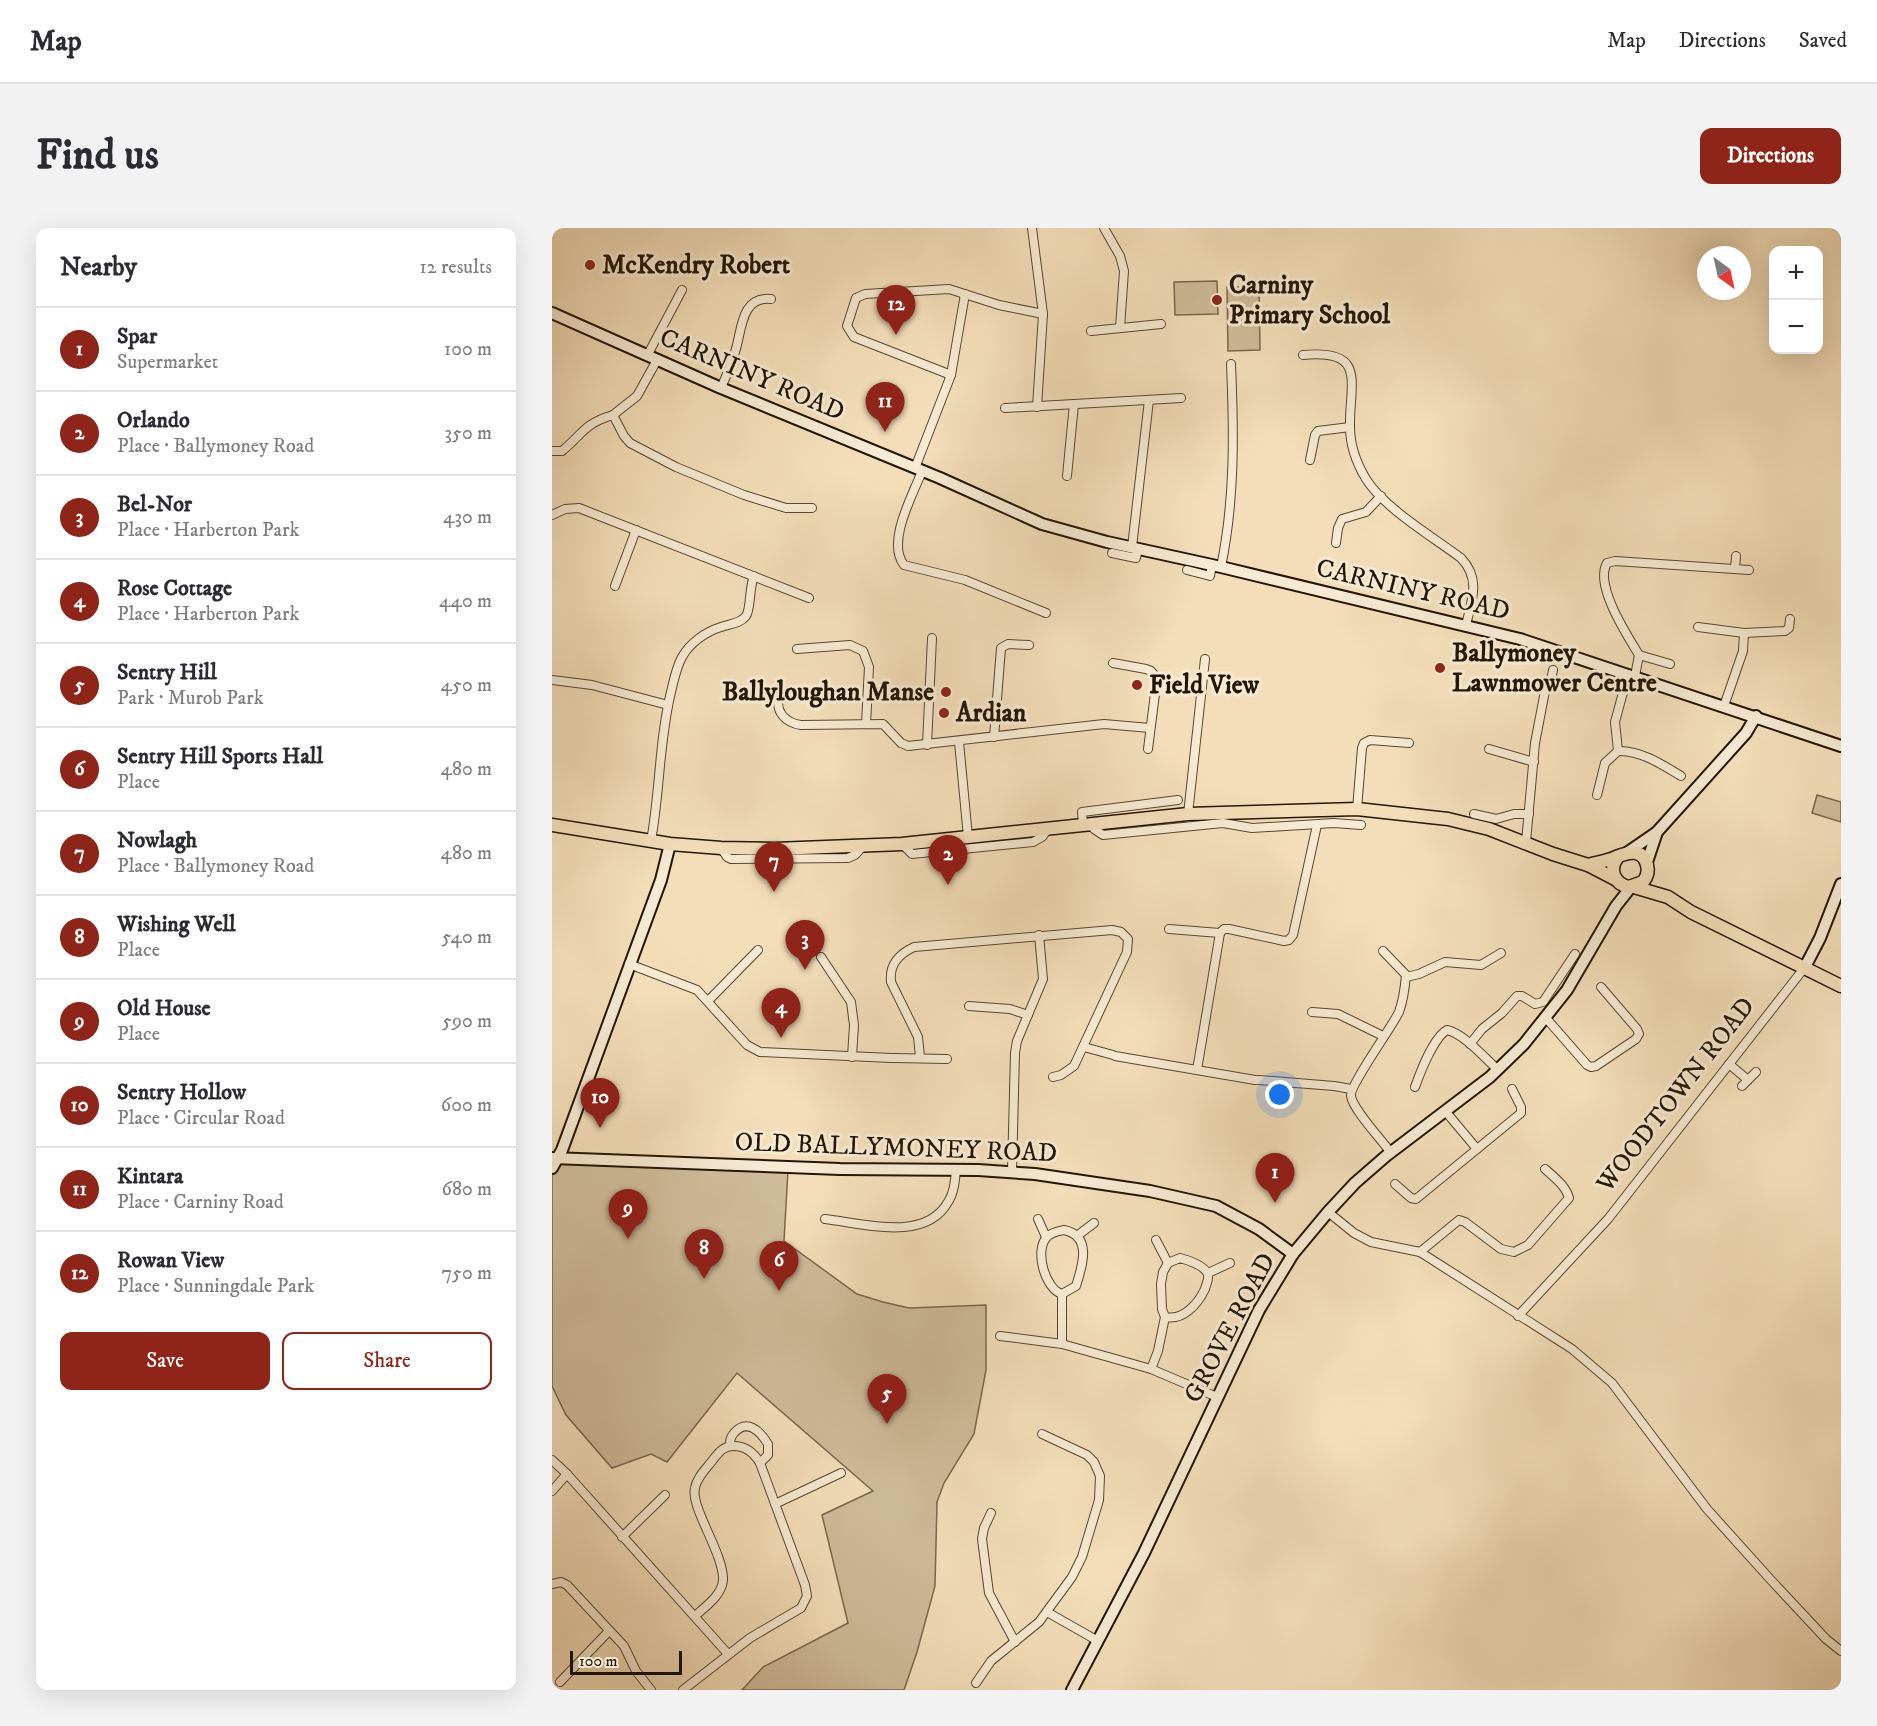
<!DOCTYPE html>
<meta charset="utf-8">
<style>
:root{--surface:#fff;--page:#f2f2f3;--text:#2b2b33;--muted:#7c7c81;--line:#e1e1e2;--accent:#8f2418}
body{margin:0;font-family:"IM FELL DW Pica",serif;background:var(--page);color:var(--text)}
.controls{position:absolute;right:18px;top:18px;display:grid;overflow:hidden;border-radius:12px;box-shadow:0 6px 24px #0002}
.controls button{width:54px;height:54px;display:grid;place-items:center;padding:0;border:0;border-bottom:2px solid var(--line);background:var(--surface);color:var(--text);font:30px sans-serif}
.compass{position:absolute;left:1145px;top:18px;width:54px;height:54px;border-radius:50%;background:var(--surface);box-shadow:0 6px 24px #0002;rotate:147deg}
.scale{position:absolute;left:18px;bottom:15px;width:112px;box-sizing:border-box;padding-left:6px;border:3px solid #221504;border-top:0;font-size:16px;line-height:21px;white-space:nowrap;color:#221504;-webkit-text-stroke:4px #f7ead2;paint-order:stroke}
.you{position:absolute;left:728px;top:867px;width:21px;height:21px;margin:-15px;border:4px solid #fff;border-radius:50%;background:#1a73e8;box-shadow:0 0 0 9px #1a73e833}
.badge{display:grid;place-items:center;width:39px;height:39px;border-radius:50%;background:var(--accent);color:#fff;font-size:20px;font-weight:700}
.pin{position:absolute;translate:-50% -50px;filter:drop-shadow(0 2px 3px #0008)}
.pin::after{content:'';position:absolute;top:32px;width:21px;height:18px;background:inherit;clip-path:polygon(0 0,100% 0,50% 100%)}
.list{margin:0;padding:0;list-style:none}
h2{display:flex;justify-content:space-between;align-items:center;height:78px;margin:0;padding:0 24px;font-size:26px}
h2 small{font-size:20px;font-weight:400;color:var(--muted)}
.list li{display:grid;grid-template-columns:39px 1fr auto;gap:18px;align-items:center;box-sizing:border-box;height:84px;padding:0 24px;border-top:2px solid var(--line)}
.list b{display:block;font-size:22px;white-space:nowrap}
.list p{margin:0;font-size:20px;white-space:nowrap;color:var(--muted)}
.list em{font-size:20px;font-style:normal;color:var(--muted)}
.actions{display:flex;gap:12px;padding:18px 24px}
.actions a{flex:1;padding:14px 0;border:2px solid var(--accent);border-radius:12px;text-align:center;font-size:21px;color:var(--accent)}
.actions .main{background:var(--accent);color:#fff}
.map{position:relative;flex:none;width:1289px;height:1462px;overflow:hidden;border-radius:12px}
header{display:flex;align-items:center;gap:36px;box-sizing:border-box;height:84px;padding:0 30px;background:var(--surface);border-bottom:2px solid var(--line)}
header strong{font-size:28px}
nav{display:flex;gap:33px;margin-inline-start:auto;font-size:21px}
.intro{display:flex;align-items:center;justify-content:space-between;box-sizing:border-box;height:144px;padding:0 36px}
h1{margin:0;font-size:42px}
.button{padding:15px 27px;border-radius:12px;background:var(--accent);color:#fff;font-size:21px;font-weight:700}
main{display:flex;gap:36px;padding:0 36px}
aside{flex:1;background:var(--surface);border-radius:12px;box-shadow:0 6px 24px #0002}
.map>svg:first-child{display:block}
.green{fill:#cfbc9a;stroke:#78684f;stroke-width:1.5}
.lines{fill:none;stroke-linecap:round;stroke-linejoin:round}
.street-casing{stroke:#564731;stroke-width:10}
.secondary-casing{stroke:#221504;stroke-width:14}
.primary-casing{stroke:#221504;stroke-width:15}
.street{stroke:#f7ead2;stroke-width:8}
.secondary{stroke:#f7ead2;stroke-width:10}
.primary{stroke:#f3deb9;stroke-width:12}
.poi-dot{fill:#8f2418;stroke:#f7ead2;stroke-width:2}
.labels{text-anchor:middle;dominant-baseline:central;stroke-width:6;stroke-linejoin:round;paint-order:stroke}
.poi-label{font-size:26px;font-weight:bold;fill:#221504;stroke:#f7ead2;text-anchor:start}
.street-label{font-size:26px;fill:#221504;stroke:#f7ead2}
</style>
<header>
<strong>Map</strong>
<nav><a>Map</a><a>Directions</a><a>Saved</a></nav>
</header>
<div class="intro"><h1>Find us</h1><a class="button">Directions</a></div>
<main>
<aside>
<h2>Nearby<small>12 results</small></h2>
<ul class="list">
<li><span class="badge">1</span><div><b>Spar</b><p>Supermarket</p></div><em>100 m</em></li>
<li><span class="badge">2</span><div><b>Orlando</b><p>Place · Ballymoney Road</p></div><em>350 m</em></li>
<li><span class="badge">3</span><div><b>Bel-Nor</b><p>Place · Harberton Park</p></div><em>430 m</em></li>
<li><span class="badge">4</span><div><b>Rose Cottage</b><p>Place · Harberton Park</p></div><em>440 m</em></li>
<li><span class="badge">5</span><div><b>Sentry Hill</b><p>Park · Murob Park</p></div><em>450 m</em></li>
<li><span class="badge">6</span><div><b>Sentry Hill Sports Hall</b><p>Place</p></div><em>480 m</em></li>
<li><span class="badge">7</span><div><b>Nowlagh</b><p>Place · Ballymoney Road</p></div><em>480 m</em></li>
<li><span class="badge">8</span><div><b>Wishing Well</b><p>Place</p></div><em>540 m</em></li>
<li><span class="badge">9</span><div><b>Old House</b><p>Place</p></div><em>590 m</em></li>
<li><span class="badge">10</span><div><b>Sentry Hollow</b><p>Place · Circular Road</p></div><em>600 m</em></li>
<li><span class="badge">11</span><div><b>Kintara</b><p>Place · Carniny Road</p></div><em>680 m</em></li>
<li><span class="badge">12</span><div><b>Rowan View</b><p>Place · Sunningdale Park</p></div><em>750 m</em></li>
</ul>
<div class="actions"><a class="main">Save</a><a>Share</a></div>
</aside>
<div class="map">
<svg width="1289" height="1462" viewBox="0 0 1289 1462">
<rect width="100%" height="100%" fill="#f3deb9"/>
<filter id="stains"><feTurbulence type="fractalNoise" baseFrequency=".00333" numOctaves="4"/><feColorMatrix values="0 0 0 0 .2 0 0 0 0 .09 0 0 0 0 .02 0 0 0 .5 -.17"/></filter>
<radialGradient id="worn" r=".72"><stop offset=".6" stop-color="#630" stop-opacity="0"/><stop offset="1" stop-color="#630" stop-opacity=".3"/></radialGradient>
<!-- green -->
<g class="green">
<polygon points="665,53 666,86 623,87 622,54"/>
<polygon points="675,59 707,59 708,122 676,123"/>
<polygon points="1265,567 1289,574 1289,594 1260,585"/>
<polygon points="5,930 236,942 232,1013 305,1066 331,1074 357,1080 434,1077 434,1142 422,1206 392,1255 385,1274 383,1358 365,1424 352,1462 190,1462 211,1439 296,1395 270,1287 321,1263 185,1145 115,1234 99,1226 60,1240 14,1187 0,1158 0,947"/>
</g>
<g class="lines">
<defs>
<g id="street">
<polyline points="480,0 491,86 485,179"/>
<polyline points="552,0 568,28 572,43 568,100"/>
<polyline points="539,103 609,96"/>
<path d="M751,127C816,121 797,155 798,199C798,217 805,236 814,251C832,280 881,309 909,330C929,351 920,372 914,397"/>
<polyline points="95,128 130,62"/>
<polyline points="105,132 85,168 61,187 72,208 78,215 124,239 192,267 234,280 260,280"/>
<polyline points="399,147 302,109 295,98 304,70 313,66 397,61 447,77 491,86"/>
<path d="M169,160C174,148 180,136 183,124C190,104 188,68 219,71"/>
<polyline points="453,180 629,170"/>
<path d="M0,223H10C31,206 31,196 61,187"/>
<polyline points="758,232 763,207 766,203 798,199"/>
<polyline points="363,240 399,147 413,66"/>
<path d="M370,243C361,267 334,314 352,337L413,352L494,385"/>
<polyline points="515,248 522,176"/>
<polyline points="0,287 13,281 27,280 257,370"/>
<polyline points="784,315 786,300 790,291 814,284 829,268"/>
<polyline points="580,319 597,172"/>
<polyline points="560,325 584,330 586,320"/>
<path d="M669,339C683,271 682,205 679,136"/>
<polyline points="1183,341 1184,328"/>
<polyline points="635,342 658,348 660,337"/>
<polyline points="63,358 84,302"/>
<polyline points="1146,399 1192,405 1233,403 1237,400 1238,391"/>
<polyline points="245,421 298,417 311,423 317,439 314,496"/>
<polyline points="1087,427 1118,436"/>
<polyline points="561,435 594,441 599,443 605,450 596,521"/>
<path d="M1083,448L1087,427C1075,407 1042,357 1055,335L1063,333L1197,342"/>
<polyline points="0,452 40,457 116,477"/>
<path d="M227,469C223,484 234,495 249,497L331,496L349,515L356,518L552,496L598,500"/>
<polyline points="1172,478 1191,423 1192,405"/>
<polyline points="442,509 449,420 456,416 477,417"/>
<polyline points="407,514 416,609"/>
<polyline points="375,517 380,410"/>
<polyline points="937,521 982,534"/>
<path d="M1066,523C1088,522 1111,537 1129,548"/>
<polyline points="1045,567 1053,535 1066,523 1063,494 1076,446"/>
<polyline points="805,581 810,520 812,515 818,512 857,515"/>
<polyline points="636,586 653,431"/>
<polyline points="922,586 944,591 962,586 977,586"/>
<polyline points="540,596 542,601 551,607 671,595 700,600 782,595 809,597"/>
<polyline points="531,597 530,584 626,572"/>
<path d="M99,613C108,564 107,513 119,464C122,452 124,440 130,429C138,415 153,404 169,399C177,396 188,396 194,388C199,381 197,360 202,348"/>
<polyline points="974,614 983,515 994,458 999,452 1001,442"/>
<polyline points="350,616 360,626 481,614 490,609 496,601"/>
<polyline points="169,620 175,629 179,631 296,630 303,627 311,618"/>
<polyline points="617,701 668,705 672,701 677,701 732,713 737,712 741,707 765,597"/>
<path d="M831,723L854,747C853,759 851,773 847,784C840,799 797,858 799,868C801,882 830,912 839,925"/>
<polyline points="269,729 299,774 302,797 300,829"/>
<polyline points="77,736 145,762 195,817 208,824 339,830"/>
<polyline points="854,749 867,746 893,734 929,737 949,725"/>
<polyline points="156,773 206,722"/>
<polyline points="417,778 458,781 476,787"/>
<polyline points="760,784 786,786 831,808"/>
<polyline points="994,790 1035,837 1039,839 1044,838 1084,811 1087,806 1085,801 1049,759"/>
<polyline points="918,816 930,801 950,785 965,768 970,768 983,776 991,774 1023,726"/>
<polyline points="532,819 561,827"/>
<polyline points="563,828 703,852"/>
<path d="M368,829L366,809L339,754C337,736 347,726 362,719L560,702L569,704L576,711L575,724L522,838L509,847L501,849"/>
<polyline points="342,830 395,831"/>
<polyline points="1177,836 1196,852"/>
<polyline points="645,842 668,705"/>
<polyline points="707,852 782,858 799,861"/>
<polyline points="1190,858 1204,844"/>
<path d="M863,859C868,845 882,809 895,802C911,805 933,830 946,842"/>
<polyline points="894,884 925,921"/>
<polyline points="460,943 463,825 465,813 491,751 487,707"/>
<polyline points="843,956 859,970 864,971 969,885 969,879 960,861"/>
<polyline points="776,984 802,1005 819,1014 868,1024 1020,1121 1060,1155 1155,1281 1218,1351 1274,1411 1289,1423"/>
<path d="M273,991C310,995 373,1015 396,974C402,965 403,953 404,942"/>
<polyline points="486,991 494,1009"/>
<path d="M512,1002C541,1008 530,1039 524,1058L510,1066C493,1061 482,1022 495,1009C499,1004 507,1003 512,1002Z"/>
<polyline points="525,1008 542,995"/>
<polyline points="604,1012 616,1035"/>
<path d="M868,1024L907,992L913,994L949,1021L962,1024L976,1017L1017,970C1014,958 1002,949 993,941"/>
<polyline points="656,1045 678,1035"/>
<polyline points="510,1066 510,1116"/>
<polyline points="966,1088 1056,991 1253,739"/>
<polyline points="448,1108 510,1116 599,1141 665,1169"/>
<path d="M599,1141L606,1123L613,1089L610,1081L609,1056L611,1044L616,1035L628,1030C636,1032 654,1038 656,1047C657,1052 654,1056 653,1061C646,1076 631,1093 613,1089"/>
<path d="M178,1218C178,1212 178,1210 182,1205C195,1190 208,1203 216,1216V1227L208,1235"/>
<polyline points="0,1232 15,1246 176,1426"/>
<polyline points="0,1263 15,1246"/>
<polyline points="223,1276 289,1245"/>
<polyline points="439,1285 432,1300 430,1311 437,1365 463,1414"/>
<polyline points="70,1309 113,1267"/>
<polyline points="0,1356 9,1354 15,1357 72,1418 84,1443 99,1462"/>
<polyline points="495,1384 546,1413"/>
<polyline points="8,1454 57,1403"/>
<polyline points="424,1455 439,1433 487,1394 520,1349 530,1329 547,1272 548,1248 542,1234 535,1227 490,1206"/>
<path d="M131,1462L198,1410L249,1380L255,1368L253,1357L208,1235C202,1225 194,1218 182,1218C171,1218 166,1225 160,1233C154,1241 145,1249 143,1260C138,1279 172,1326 171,1352C170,1367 154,1378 143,1388"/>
</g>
<g id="secondary">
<polyline points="0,85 169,160 388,250 490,296 555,314 669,339 968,411 1289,518"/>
<polyline points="1076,624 1105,604 1194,505 1204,488"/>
<polyline points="1095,634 1105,604"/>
<polyline points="1253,739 1268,710 1289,656"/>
<polyline points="0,930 288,941 426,942 483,946 598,963 664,978 707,1001 741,1026"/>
<polyline points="0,940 10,922 109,652 118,616"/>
<polyline points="520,1462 592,1325 707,1082 741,1026 776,984 803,955 834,928 938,849 972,816 1015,762 1064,678 1079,659"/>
</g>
<g id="primary">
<polyline points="0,597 118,616 169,620 223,621 350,616 636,586 805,581 896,591 937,601 1001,626 1036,637 1063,651"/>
<path d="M1036,637C1046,634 1056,633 1064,629C1076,624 1091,620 1095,637C1097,644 1095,649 1091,654L1077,659C1062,656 1056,641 1066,629"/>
<polyline points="1082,659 1116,669 1139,684 1289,758"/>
</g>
</defs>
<!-- street casing -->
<use href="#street" class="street-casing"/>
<!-- secondary casing -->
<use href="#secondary" class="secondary-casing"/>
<!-- primary casing -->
<use href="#primary" class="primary-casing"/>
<!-- street -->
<use href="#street" class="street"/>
<!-- secondary -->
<use href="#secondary" class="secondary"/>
<!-- primary -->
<use href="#primary" class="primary"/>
</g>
<!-- markers -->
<g class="poi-dot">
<circle cx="38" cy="37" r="6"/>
<circle cx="665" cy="72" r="6"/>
<circle cx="888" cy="440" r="6"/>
<circle cx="585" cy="457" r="6"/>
<circle cx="394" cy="464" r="6"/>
<circle cx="392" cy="485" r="6"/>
</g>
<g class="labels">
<!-- poi labels -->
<g class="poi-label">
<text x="50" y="37">McKendry Robert</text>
<text x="677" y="57">Carniny<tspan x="677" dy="30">Primary School</tspan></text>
<text x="900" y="425">Ballymoney<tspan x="900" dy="30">Lawnmower Centre</tspan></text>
<text x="597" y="457">Field View</text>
<text x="382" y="464" text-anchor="end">Ballyloughan Manse</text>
<text x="404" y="485">Ardian</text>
</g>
<!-- street labels -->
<g class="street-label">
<text transform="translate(200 147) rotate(23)">CARNINY ROAD</text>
<text transform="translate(861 362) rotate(13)">CARNINY ROAD</text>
<text transform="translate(1124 867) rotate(-52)">WOODTOWN ROAD</text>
<text transform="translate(344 920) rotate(2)">OLD BALLYMONEY ROAD</text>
<text transform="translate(678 1100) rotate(-62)">GROVE ROAD</text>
</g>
</g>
<rect width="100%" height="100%" filter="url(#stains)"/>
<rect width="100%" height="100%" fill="url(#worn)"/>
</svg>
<div class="controls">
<button>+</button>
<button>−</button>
</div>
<svg class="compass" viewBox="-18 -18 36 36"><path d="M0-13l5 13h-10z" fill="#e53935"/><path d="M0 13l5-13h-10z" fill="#7c7c81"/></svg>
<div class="scale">100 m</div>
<div class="you"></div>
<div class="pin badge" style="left:723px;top:975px">1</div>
<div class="pin badge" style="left:396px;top:657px">2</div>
<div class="pin badge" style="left:253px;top:742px">3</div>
<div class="pin badge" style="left:229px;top:810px">4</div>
<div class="pin badge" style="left:335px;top:1196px">5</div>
<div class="pin badge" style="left:227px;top:1063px">6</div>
<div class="pin badge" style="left:222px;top:664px">7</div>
<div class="pin badge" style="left:152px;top:1051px">8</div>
<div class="pin badge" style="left:76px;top:1011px">9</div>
<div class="pin badge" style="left:48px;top:900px">10</div>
<div class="pin badge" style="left:333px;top:204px">11</div>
<div class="pin badge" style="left:344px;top:107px">12</div>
</div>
</main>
